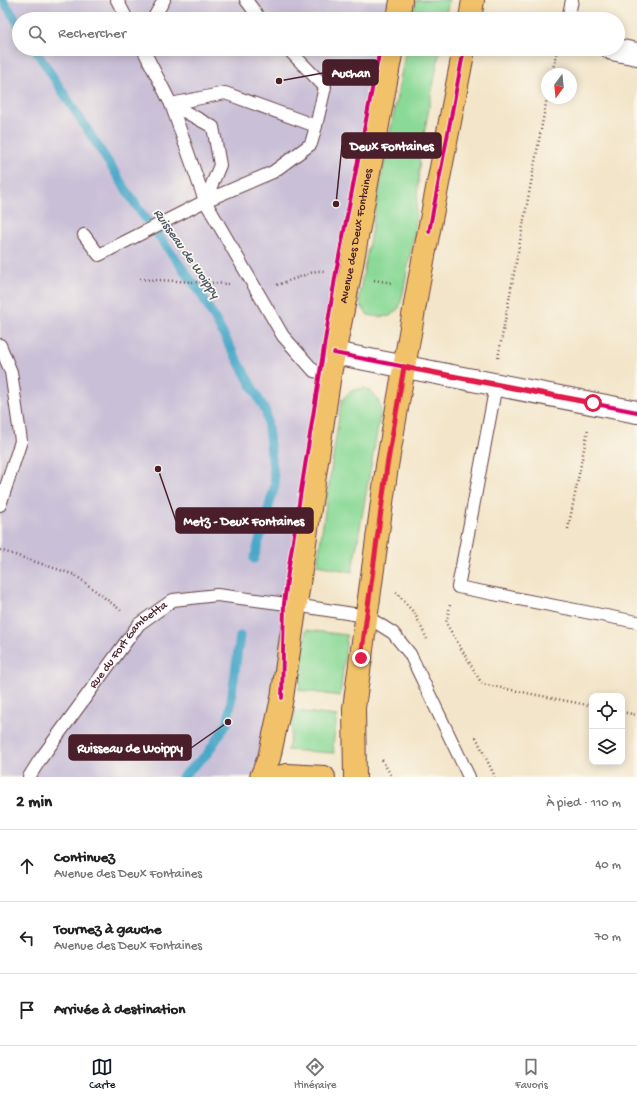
<!DOCTYPE html>
<html lang="fr">
<meta charset="utf-8">
<style>
:root{--surface:#fff;--page:#f6f6f6;--text:#222;--muted:#767676;--line:#e0e0e0;--accent:#111827}
body{margin:0;font-family:"Gochi Hand",sans-serif;background:var(--page);color:var(--text)}
.controls{position:absolute;right:12px;bottom:12px;display:grid;overflow:hidden;border-radius:8px;box-shadow:0 2px 10px #0003}
.controls button{width:36px;height:36px;display:grid;place-items:center;padding:0;border:0;border-bottom:1px solid var(--line);background:var(--surface);color:var(--text);font:20px sans-serif}
.compass{position:absolute;left:541px;top:68px;width:36px;height:36px;border-radius:50%;background:var(--surface);box-shadow:0 2px 10px #0003;rotate:195deg}
.stop{position:absolute;width:12px;height:12px;margin:-9px;border:3px solid #e11d48;border-radius:50%;background:#fff}
.stop.end{background:#e11d48;border-color:#fff;box-shadow:0 1px 4px #0008}
.list{margin:0;padding:0;list-style:none}
h2{display:flex;justify-content:space-between;align-items:center;height:52px;margin:0;padding:0 16px;font-size:17px}
h2 small{font-size:13px;font-weight:400;color:var(--muted)}
.list li{display:grid;grid-template-columns:26px 1fr auto;gap:12px;align-items:center;box-sizing:border-box;height:72px;padding:0 16px;border-top:1px solid var(--line)}
.list b{display:block;font-size:15px;white-space:nowrap}
.list p{margin:0;font-size:13px;white-space:nowrap;color:var(--muted)}
.list em{font-size:13px;font-style:normal;color:var(--muted)}
.icon{flex:none;width:22px;height:22px;fill:none;stroke:currentColor;stroke-width:2;stroke-linecap:round;stroke-linejoin:round}
.map{position:relative;flex:none;width:637px;height:777px;overflow:hidden}
.search{position:absolute;background:var(--surface);box-shadow:0 2px 10px #0003;left:12px;right:12px;top:12px;height:44px;display:flex;align-items:center;gap:10px;box-sizing:border-box;padding:0 14px;border-radius:22px;color:var(--muted);font-size:15px}
.sheet{height:268px;background:var(--surface)}
nav{display:flex;justify-content:space-around;align-items:center;box-sizing:border-box;height:56px;border-top:1px solid var(--line);background:var(--surface);font-size:11px;color:var(--muted)}
nav a{display:grid;justify-items:center;gap:2px}
nav .on{color:var(--accent)}
.map>svg:first-child{display:block}
.industrial{fill:#c9bfd7}
.green{fill:#8bd997;stroke:#6a7c61}
.lines{fill:none;stroke-linecap:round;stroke-linejoin:round}
.stream{stroke:#49a8c8;stroke-width:9}
.lane-casing{stroke:#633d43;stroke-width:14}
.street-casing{stroke:#633d43;stroke-width:24}
.primary-casing{stroke:#633d43;stroke-width:24}
.path{stroke:#633d43;stroke-width:2.5;stroke-dasharray:1 3;stroke-linecap:butt}
.lane{stroke:#fff;stroke-width:12}
.street{stroke:#fff;stroke-width:22}
.primary{stroke:#f2c26a;stroke-width:22}
.cycleway-casing{stroke:#fbf7ec;stroke-width:6}
.cycleway{stroke:#d6006c;stroke-width:4}
.route{stroke:#e11d48;stroke-width:5}
.labels{text-anchor:middle;dominant-baseline:central;stroke-width:3.5;stroke-linejoin:round;paint-order:stroke}
.street-label{font-size:12px;fill:#4a1f2b;stroke:#fbf7ec}
.water-label{font-size:13px;font-style:italic;fill:#4a566a;stroke:#fbf7ec}
.leader{fill:none;stroke:#4a1f2b;stroke-width:1.5}
.callout-dot{fill:#4a1f2b;stroke:#fbf7ec;stroke-width:1.5}
.callout{fill:#4a1f2b;stroke:#4a1f2b;stroke-width:1.5}
.callout-label{font-size:13px;text-anchor:middle;font-weight:bold;fill:#fff}
</style>
<div class="map">
<svg width="637" height="777" viewBox="0 0 637 777">
<rect width="100%" height="100%" fill="#fbf7ec"/>
<filter id="ink" filterUnits="userSpaceOnUse"><feTurbulence type="fractalNoise" baseFrequency=".025" numOctaves="2"/><feDisplacementMap in="SourceGraphic" scale="8" xChannelSelector="R" yChannelSelector="G"/><feConvolveMatrix kernelMatrix="1 2 1 2 8 2 1 2 1" color-interpolation-filters="sRGB"/></filter>
<filter id="wash" filterUnits="userSpaceOnUse"><feTurbulence type="fractalNoise" baseFrequency=".012" numOctaves="4" result="noise"/><feDisplacementMap in="SourceGraphic" scale="16" xChannelSelector="R" yChannelSelector="G"/><feGaussianBlur stdDeviation="0.9" result="paint"/><feColorMatrix in="noise" values="0 0 0 0 0 0 0 0 0 0 0 0 0 0 0 0 0 1.4 0 .05"/><feComposite in="paint" operator="in"/></filter>
<g filter="url(#wash)">
<rect width="100%" height="100%" fill="#f3e5c9"/>
<!-- industrial -->
<polygon class="industrial" points="0,0 401,0 398,19 19,19 19,49 392,49 261,777 0,777"/>
<!-- green -->
<g class="green">
<polygon points="416,0 449,0 445,19 412,19"/>
<polygon points="406,49 440,49 420,155 415,229 403,293 399,308 390,316 379,317 368,315 361,306 359,296"/>
<path d="M365,388C374,393 379,399 381,410L352,572L317,565L341,403C348,391 351,390 365,388Z"/>
<polygon points="306,630 347,635 340,696 299,690"/>
<polygon points="295,711 337,716 333,745 334,753 287,750 289,745"/>
</g>
<g class="lines">
<!-- stream -->
<g class="stream">
<polyline points="3,0 19,25"/>
<polyline points="35,49 140,211 200,292 266,412 275,485 254,559"/>
<polyline points="182,777 207,754 228,722 240,636"/>
</g>
</g>
</g>
<g filter="url(#ink)">
<g class="lines">
<defs>
<g id="lane">
<polyline points="117,0 127,19"/>
<polyline points="246,0 260,19"/>
<polyline points="153,19 164,0"/>
<polyline points="568,19 572,0"/>
<polyline points="143,49 171,104 205,201 283,336 314,371 330,374"/>
<polyline points="288,49 325,87 316,126"/>
<polyline points="171,104 213,127 220,165 205,201"/>
<polyline points="84,235 99,255 205,201 273,172 311,144 316,126 225,93 171,104"/>
<polyline points="0,345 11,372 21,441 0,505"/>
<polyline points="496,385 458,587 637,622"/>
<path id="s1" d="M29,777L39,761L139,624L173,600L217,595L295,605L366,616L393,633L410,654L469,777"/>
</g>
<g id="street">
<polyline points="612,49 637,54"/>
<polyline points="334,353 637,412"/>
</g>
<g id="primary">
<polyline points="398,19 401,0"/>
<polyline points="470,19 473,0"/>
<path id="s2" d="M261,777L269,758L282,698L330,374L350,275L392,49"/>
<polyline points="277,777 287,775 324,777"/>
<polyline points="355,777 354,708 387,466 418,287 464,49"/>
</g>
</defs>
<!-- lane casing -->
<use href="#lane" class="lane-casing"/>
<!-- street casing -->
<use href="#street" class="street-casing"/>
<!-- primary casing -->
<use href="#primary" class="primary-casing"/>
<!-- path -->
<g class="path">
<polyline points="552,74 557,49"/>
<polyline points="140,279 229,284"/>
<polyline points="374,280 393,283"/>
<polyline points="277,285 316,271 324,271"/>
<polyline points="498,358 547,98"/>
<polyline points="568,529 588,429"/>
<polyline points="0,550 75,575 123,612"/>
<polyline points="396,592 415,614 427,639"/>
<polyline points="450,605 446,623 482,684 592,706"/>
<polyline points="622,712 637,715"/>
<polyline points="476,737 495,777"/>
<polyline points="382,760 392,777"/>
</g>
<!-- lane -->
<use href="#lane" class="lane"/>
<!-- street -->
<use href="#street" class="street"/>
<!-- primary -->
<use href="#primary" class="primary"/>
<defs>
<g id="cycleway">
<polyline points="429,232 464,49"/>
<polyline points="334,353 637,412"/>
<polyline points="282,698 284,604 288,572 336,272 380,49"/>
</g>
</defs>
<!-- cycleway casing -->
<use href="#cycleway" class="cycleway-casing"/>
<!-- cycleway -->
<use href="#cycleway" class="cycleway"/>
</g>
</g>
<g class="lines" filter="url(#ink)">
<!-- route -->
<polyline class="route" points="361,658 387,466 404,367 593,403"/>
</g>
<g class="labels">
<!-- street labels -->
<g class="street-label">
<text stroke="none"><textPath href="#s2" startOffset="550">Avenue des Deux Fontaines</textPath></text>
<text stroke="none"><textPath href="#s1" startOffset="166">Rue du Fort Gambetta</textPath></text>
</g>
<!-- water labels -->
<g class="water-label">
<text transform="translate(186 254) rotate(55)">Ruisseau de Woippy</text>
</g>
</g>
<!-- callouts -->
<path class="leader" d="M279 81L323 73M336 204L342 145M158 469L176 521M228 722L191 748"/>
<g class="callout-dot">
<circle cx="279" cy="81" r="4"/>
<circle cx="336" cy="204" r="4"/>
<circle cx="158" cy="469" r="4"/>
<circle cx="228" cy="722" r="4"/>
</g>
<g class="callout">
<rect x="323" y="60" width="55" height="25" rx="4"/>
<rect x="342" y="133" width="99" height="25" rx="4"/>
<rect x="176" y="508" width="137" height="25" rx="4"/>
<rect x="69" y="735" width="122" height="25" rx="4"/>
</g>
<g class="callout-label">
<text x="351" y="77">Auchan</text>
<text x="392" y="150">Deux Fontaines</text>
<text x="244" y="525">Metz - Deux Fontaines</text>
<text x="130" y="752">Ruisseau de Woippy</text>
</g>
</svg>
<div class="controls">
<button><svg class="icon" aria-label="locate" viewBox="0 0 24 24"><circle cx="12" cy="12" r="6"/><path d="M12 2v4M12 18v4M2 12h4M18 12h4"/></svg></button>
<button><svg class="icon" aria-label="layers" viewBox="0 0 24 24"><path d="M12 4l9 5-9 5-9-5zM3 14l9 5 9-5"/></svg></button>
</div>
<svg class="compass" viewBox="-18 -18 36 36"><path d="M0-13l5 13h-10z" fill="#e53935"/><path d="M0 13l5-13h-10z" fill="#767676"/></svg>
<div class="stop" style="left:593px;top:403px"></div>
<div class="stop end" style="left:361px;top:658px"></div>
<div class="search"><svg class="icon" aria-label="search" viewBox="0 0 24 24"><circle cx="10" cy="10" r="6"/><path d="M15 15l6 6"/></svg>Rechercher</div>
</div>
<section class="sheet">
<h2>2 min<small>À pied · 110 m</small></h2>
<ul class="list">
<li><svg class="icon" aria-label="ahead" viewBox="0 0 24 24"><path d="M12 20V5M6 11l6-6 6 6"/></svg><div><b>Continuez</b><p>Avenue des Deux Fontaines</p></div><em>40 m</em></li>
<li><svg class="icon" aria-label="left" viewBox="0 0 24 24"><path d="M17 20v-9H6M10 6l-5 5 5 5"/></svg><div><b>Tournez à gauche</b><p>Avenue des Deux Fontaines</p></div><em>70 m</em></li>
<li><svg class="icon" aria-label="arrive" viewBox="0 0 24 24"><path d="M6 21V4h12l-3 4 3 4H6"/></svg><div><b>Arrivée à destination</b></div></li>
</ul>
</section>
<nav>
<a class="on"><svg class="icon" aria-label="map" viewBox="0 0 24 24"><path d="M3 6l6-2 6 2 6-2v14l-6 2-6-2-6 2zM9 4v14M15 6v14"/></svg>Carte</a>
<a><svg class="icon" aria-label="directions" viewBox="0 0 24 24"><path d="M12 3l9 9-9 9-9-9zM9 14v-3h6M13 9l2 2-2 2"/></svg>Itinéraire</a>
<a><svg class="icon" aria-label="saved" viewBox="0 0 24 24"><path d="M7 4h10v16l-5-4-5 4z"/></svg>Favoris</a>
</nav>
